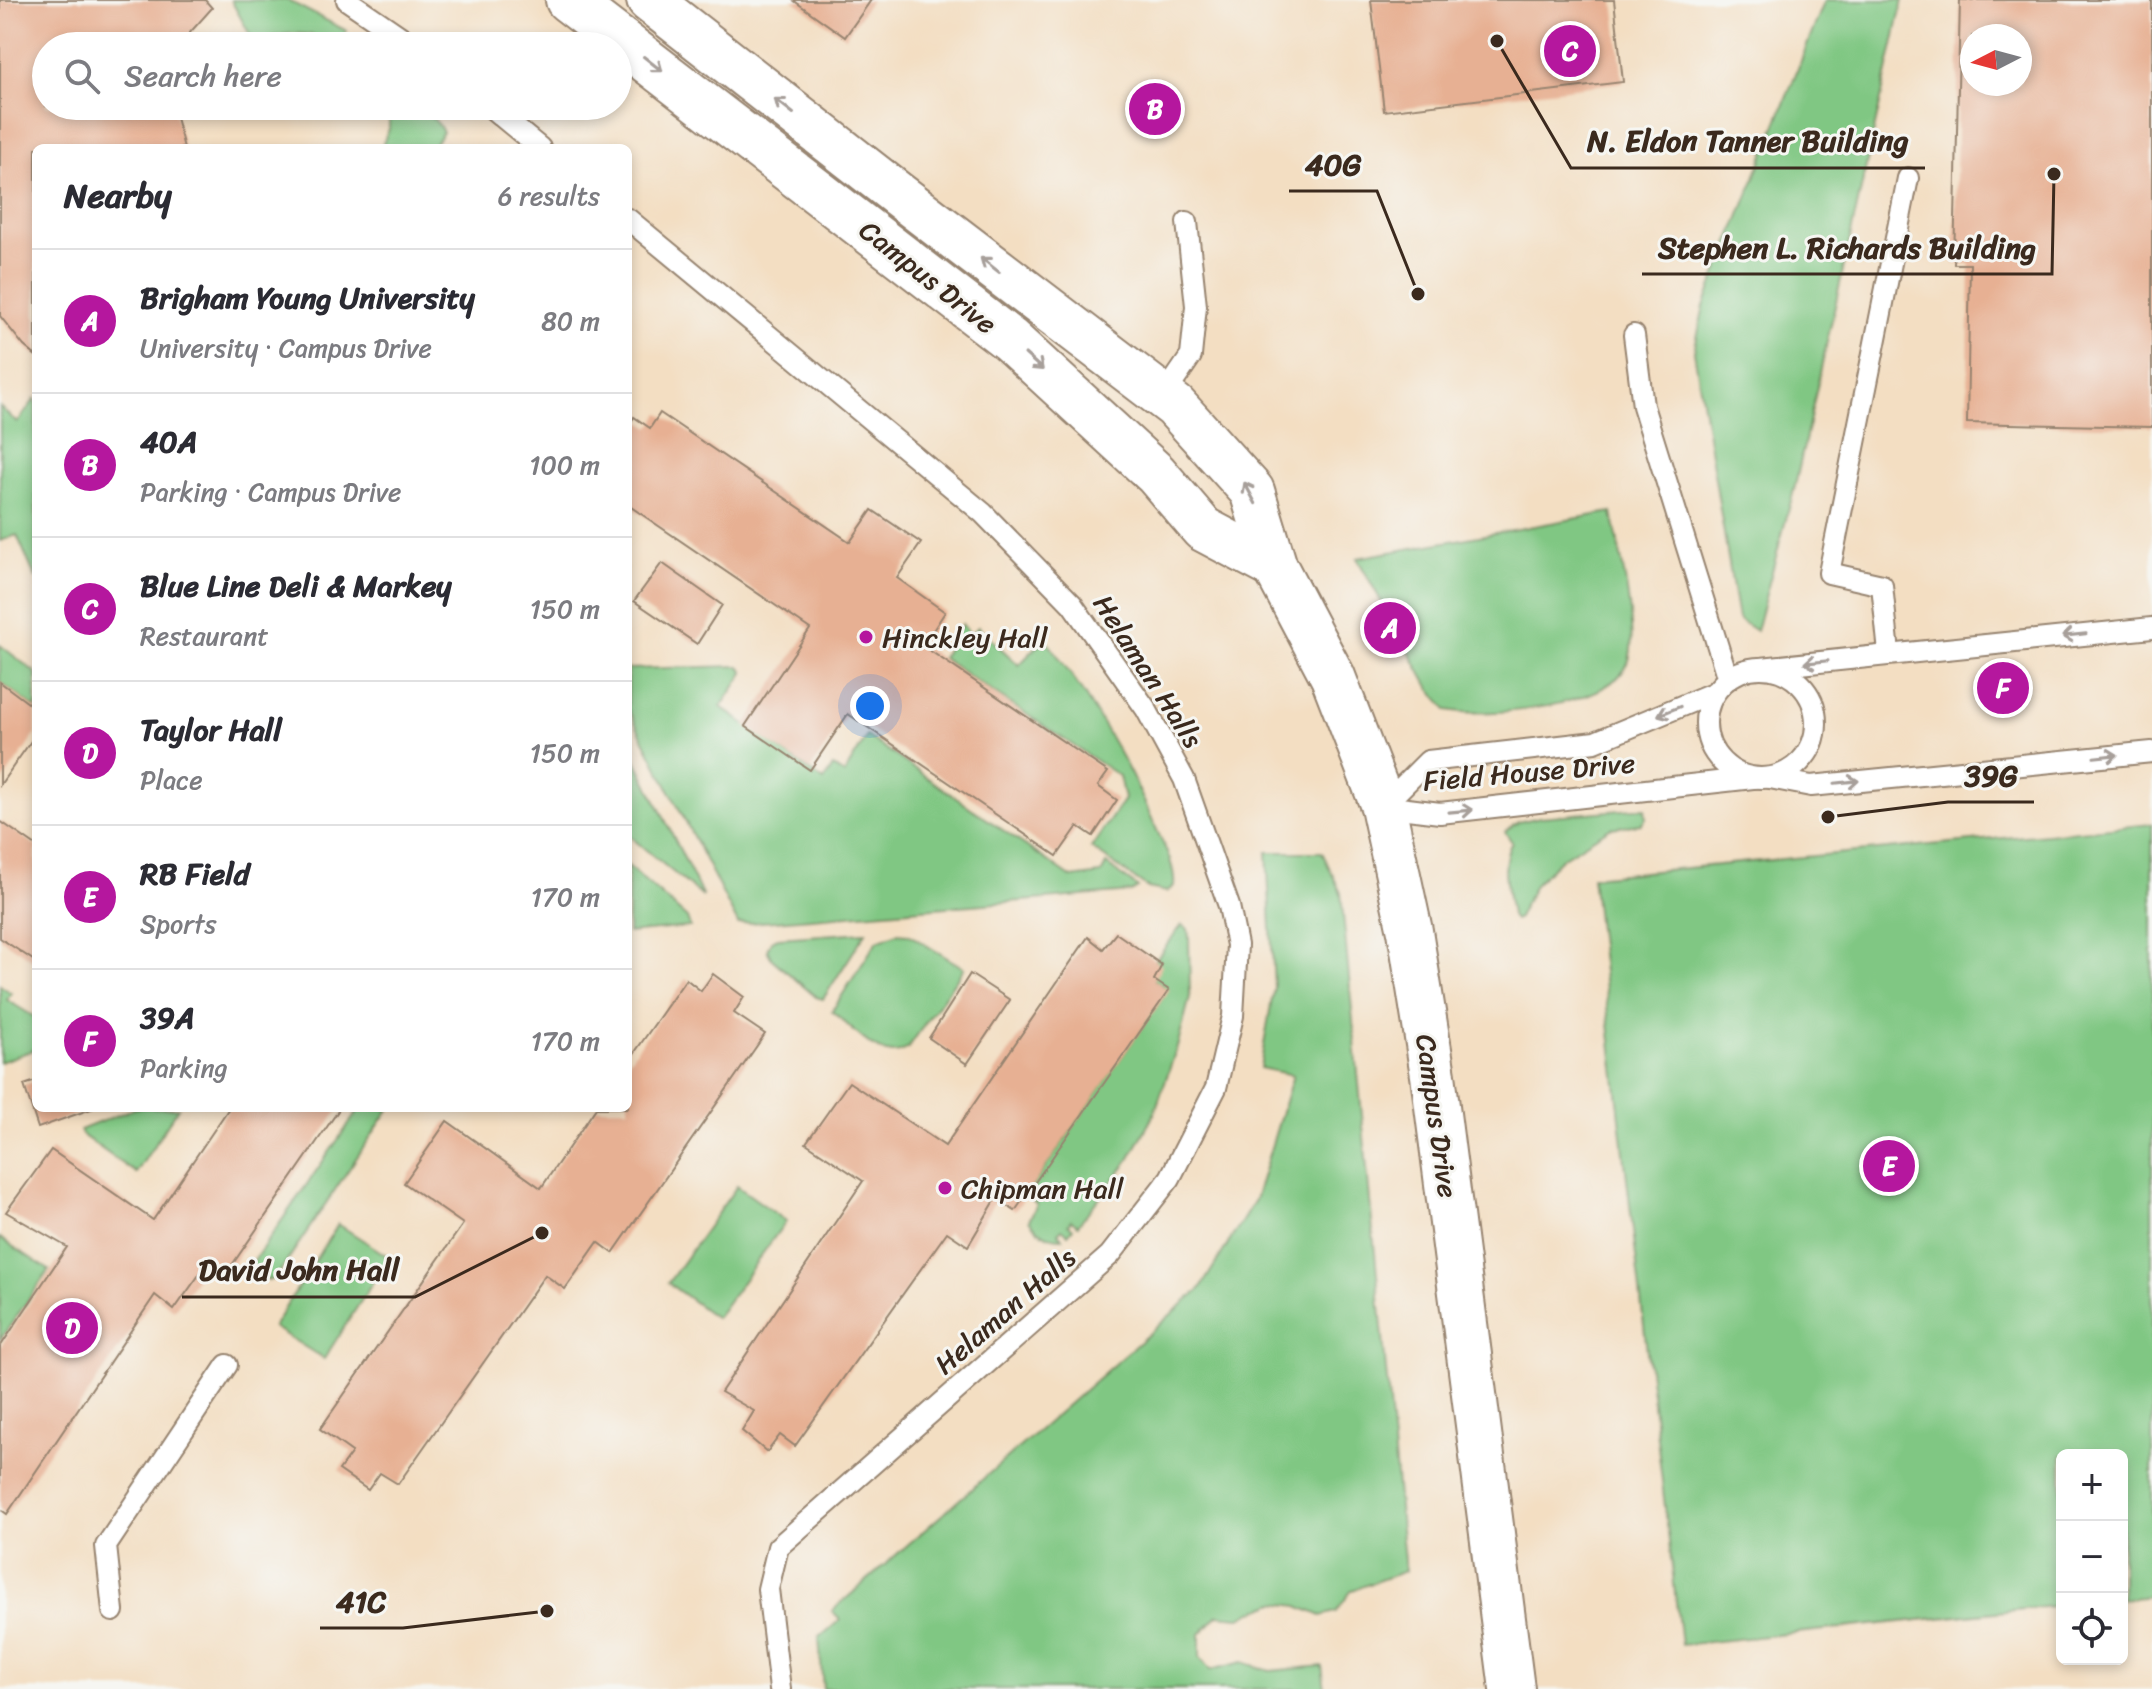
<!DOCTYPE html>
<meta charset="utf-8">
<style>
:root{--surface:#fff;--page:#f2f2f3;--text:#2b2b33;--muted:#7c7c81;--line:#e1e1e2;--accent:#b5179e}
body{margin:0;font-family:Sriracha,sans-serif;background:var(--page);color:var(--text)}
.controls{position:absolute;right:24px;bottom:24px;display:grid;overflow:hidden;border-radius:12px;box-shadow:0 4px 12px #0003}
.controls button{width:72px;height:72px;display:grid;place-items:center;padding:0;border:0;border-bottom:2px solid var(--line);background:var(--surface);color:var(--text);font:40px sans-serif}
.compass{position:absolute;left:1960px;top:24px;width:72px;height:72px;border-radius:50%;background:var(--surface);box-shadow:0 4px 12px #0003;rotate:264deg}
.you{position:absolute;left:870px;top:706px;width:28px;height:28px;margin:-20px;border:6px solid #fff;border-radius:50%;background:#1a73e8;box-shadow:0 0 0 12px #1a73e833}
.badge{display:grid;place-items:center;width:52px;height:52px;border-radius:50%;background:var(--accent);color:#fff;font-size:26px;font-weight:700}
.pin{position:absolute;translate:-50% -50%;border:4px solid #fff;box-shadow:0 2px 8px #0006}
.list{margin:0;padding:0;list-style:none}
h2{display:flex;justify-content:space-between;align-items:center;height:104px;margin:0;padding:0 32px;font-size:34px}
h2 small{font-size:26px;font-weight:400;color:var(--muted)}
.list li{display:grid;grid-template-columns:52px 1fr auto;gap:24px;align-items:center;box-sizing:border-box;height:144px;padding:0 32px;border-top:2px solid var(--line)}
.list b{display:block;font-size:30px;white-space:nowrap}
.list p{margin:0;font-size:26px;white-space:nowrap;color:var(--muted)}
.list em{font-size:26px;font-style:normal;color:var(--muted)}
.icon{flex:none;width:44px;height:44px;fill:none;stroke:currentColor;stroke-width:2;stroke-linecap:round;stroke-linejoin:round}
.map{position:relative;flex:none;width:2152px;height:1689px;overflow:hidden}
.search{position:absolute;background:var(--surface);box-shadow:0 4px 12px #0003;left:32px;top:32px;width:600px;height:88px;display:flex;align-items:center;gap:20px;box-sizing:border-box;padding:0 28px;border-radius:44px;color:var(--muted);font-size:30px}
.panel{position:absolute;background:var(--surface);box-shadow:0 4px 12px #0003;left:32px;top:144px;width:600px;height:968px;border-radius:12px}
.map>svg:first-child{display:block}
.green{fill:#80c783;stroke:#5e7850;stroke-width:2}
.building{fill:#e7b093;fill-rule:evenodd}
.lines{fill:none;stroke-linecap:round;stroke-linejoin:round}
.service-casing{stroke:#978470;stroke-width:24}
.secondary-casing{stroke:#978470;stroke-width:48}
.service{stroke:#fff;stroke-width:20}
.secondary{stroke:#fff;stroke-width:44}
.oneway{stroke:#a79f9a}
.poi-dot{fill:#b5179e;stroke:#f6f6f2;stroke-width:3}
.labels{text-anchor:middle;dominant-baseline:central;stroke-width:6;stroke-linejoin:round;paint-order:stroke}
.street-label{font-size:28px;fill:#3b2a1e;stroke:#f6f6f2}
.poi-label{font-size:28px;fill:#3b2a1e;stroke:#f6f6f2;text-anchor:start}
.leader{fill:none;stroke:#3b2a1e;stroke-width:3}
.callout-dot{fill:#3b2a1e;stroke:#f6f6f2;stroke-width:3}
.callout-label{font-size:30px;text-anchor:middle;font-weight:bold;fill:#3b2a1e;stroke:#f6f6f2;stroke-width:6;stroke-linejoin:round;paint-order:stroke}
</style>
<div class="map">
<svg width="2152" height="1689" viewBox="0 0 2152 1689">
<rect width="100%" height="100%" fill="#f6f6f2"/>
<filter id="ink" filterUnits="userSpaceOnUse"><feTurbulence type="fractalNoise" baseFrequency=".0125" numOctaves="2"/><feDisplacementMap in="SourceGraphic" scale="16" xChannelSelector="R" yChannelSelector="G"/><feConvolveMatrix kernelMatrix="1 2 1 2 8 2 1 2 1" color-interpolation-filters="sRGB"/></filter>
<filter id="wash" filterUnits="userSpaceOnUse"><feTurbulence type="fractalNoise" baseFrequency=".006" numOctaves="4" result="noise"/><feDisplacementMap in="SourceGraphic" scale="32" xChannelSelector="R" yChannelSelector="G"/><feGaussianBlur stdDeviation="1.8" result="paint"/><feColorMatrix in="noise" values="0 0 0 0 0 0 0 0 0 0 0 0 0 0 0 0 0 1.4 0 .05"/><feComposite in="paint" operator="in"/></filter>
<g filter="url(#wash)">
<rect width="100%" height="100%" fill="#f3dec2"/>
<!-- green -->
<g class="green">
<path d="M231,0H287L347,31L335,46C327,43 320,37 312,35C293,31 272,35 255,44Z"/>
<polygon points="1825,0 1903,0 1795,486 1756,631 1738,619 1694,351 1704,306"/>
<path d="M389,106C411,106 433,110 443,132L431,148H381L389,129Z"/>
<polygon points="35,399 36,400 36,579 17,535 0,541 0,407 17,423"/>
<path d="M1612,512C1618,545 1640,634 1628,663C1610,708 1488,718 1447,710L1429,687L1357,558Z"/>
<path d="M962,624L970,634L978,627L1019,665L1045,638C1089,698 1127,759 1156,828C1163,844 1176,867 1174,886L1167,892L1148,888L1091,848L1124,799L1119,776L942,658Z"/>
<polygon points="0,645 36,673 36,709 0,682"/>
<polygon points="740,666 744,673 721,707 824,781 833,767 844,774 867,736 1072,878 1101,874 1106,864 1138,888 1131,892 738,924 628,709 628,669"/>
<polygon points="628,744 703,897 628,835"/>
<path d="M1645,808L1646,818L1641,824L1610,828L1562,858L1534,885L1518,918L1514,920L1511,916C1508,892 1499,864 1512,842L1505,832L1518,822L1540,817Z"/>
<polygon points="2152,824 2152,1596 2122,1599 2122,1455 2062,1455 2062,1605 1681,1645 1592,877"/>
<polygon points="1267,852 1322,852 1341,893 1405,1571 1352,1590 1336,1612 1321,1616 1298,1606 1275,1603 1240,1617 1218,1615 1200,1634 1200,1657 1210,1670 1243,1662 1270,1671 1322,1666 1325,1689 823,1689 819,1638 840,1620 832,1611 1200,1289 1255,1200 1293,1075 1260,1068 1274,987"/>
<polygon points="628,866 687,918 690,927 628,933"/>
<path d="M1182,925L1188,929L1189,938L1190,997L1178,1044L1154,1114L1129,1160L1078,1225L1071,1220L1068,1224L1073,1228L1068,1234L1062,1229L1058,1233L1062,1238C1048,1238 1037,1232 1029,1220L1037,1204L1026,1195L1168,990L1154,980L1155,961Z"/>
<polygon points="866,932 823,999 816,997 772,959 767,950 771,941 778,938"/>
<path d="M897,933L908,934L964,968L908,1048C882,1067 852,1027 832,1011L877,941Z"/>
<polygon points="0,985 11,993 7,1000 36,1018 36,1049 0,1062"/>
<polygon points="135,1108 178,1108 136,1173 82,1135 80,1130"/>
<polygon points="360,1108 390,1108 275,1279 267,1280 248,1269"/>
<polygon points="737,1186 786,1221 716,1318 668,1283"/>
<polygon points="338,1224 389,1257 324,1359 273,1327"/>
<polygon points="0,1238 49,1270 0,1340"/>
</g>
<g id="blocks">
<!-- building -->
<g class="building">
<polygon points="0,0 205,0 212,8 186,37 182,46 46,46 46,106 173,106 184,148 36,148 36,356 24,346 0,316"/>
<polygon points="793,0 871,0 845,37"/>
<polygon points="1371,0 1614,0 1623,82 1384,111"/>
<path d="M1960,0H2152V427L1967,423L1970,264H1954ZM1972,36H2020V84H1972Z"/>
<polygon points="660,413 850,542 872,510 921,543 897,578 945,612 923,646 1108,772 1098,786 1117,800 1093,836 1078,826 1057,856 848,714 810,770 745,726 810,629 628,505 628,426 634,417 650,428"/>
<polygon points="662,563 722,605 697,644 634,601"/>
<polygon points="0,682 36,709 36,734 0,785"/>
<polygon points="0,821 36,846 36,962 0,938"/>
<polygon points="1116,933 1162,965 1154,980 1169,990 1015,1211 996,1199 968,1246 947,1232 795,1446 780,1435 767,1452 742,1431 754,1411 721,1392 863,1181 806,1143 849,1082 945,1146 1088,937 1103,949"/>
<polygon points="713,974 744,997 734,1013 765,1034 613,1253 598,1242 565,1289 545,1275 398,1484 380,1473 368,1490 339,1470 352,1452 320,1429 463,1224 404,1183 447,1121 541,1188 596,1108 628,1108 628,1062 686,979 701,991"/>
<polygon points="970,974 1010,1000 967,1064 929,1038"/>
<polygon points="36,1081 36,1108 94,1108 38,1128 24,1085"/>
<polygon points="229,1108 340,1108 221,1281 204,1268 174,1310 155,1295 7,1514 0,1509 0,1347 67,1247 6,1212 51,1150 153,1220"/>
</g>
</g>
</g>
<g filter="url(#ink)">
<use href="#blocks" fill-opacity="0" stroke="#978470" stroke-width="2"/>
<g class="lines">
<defs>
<g id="service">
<polyline points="347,0 414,46"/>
<polyline points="489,106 540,148"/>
<polyline points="628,219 983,513 1072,604 1146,709 1184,779 1229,906 1237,945 1233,1016 1216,1088 1170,1178 1110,1255 778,1547 768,1589 780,1689"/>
<polyline points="1634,335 1643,406 1728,679"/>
<polyline points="1163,397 1191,356 1196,306 1187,222"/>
<polyline points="1889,653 1882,585 1829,573 1908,178"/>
<polyline points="1761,668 2152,628"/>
<circle cx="1761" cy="723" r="55"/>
<polyline points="1770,778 1811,786 2152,752"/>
<polyline points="1383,806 1440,813 1753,778"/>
<polyline points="1383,806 1428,761 1595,742 1715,692"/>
<polyline points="113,1611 106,1546 227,1365"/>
</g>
<g id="secondary">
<polyline points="568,0 1010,340 1156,474 1203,529 1275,567"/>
<polyline points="649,0 896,193 1175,406 1252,491 1275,567 1333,677 1383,806 1410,931 1433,1075 1512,1689"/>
</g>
</defs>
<!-- service casing -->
<use href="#service" class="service-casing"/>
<!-- secondary casing -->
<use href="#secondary" class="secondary-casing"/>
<!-- service -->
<use href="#service" class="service"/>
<!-- secondary -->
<use href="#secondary" class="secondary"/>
</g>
<!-- one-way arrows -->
<defs><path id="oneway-shaft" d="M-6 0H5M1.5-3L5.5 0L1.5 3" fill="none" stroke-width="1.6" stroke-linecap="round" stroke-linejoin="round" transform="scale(2)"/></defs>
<g class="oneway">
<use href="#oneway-shaft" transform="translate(653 64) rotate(38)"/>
<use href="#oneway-shaft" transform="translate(784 106) rotate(-142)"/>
<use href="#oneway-shaft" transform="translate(990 265) rotate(-142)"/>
<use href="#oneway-shaft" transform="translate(1034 362) rotate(42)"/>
<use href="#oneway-shaft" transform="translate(1250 493) rotate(-118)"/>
<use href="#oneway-shaft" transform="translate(2074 635) rotate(174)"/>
<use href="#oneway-shaft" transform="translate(1816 662) rotate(174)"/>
<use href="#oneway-shaft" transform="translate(1669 711) rotate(158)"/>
<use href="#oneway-shaft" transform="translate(2106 756) rotate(-6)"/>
<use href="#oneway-shaft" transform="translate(1847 782) rotate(-6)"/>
<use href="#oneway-shaft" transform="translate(1461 811) rotate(-5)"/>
</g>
</g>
<!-- markers -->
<g class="poi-dot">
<circle cx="866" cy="637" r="8"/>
<circle cx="945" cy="1188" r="8"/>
</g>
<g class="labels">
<!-- street labels -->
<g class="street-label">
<text transform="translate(928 277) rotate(38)">Campus Drive</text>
<text transform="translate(1148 671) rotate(57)">Helaman Halls</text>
<text transform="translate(1529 772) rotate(-5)">Field House Drive</text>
<text transform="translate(1437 1116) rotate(82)">Campus Drive</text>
<text transform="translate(1005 1311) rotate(-41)">Helaman Halls</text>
</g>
<!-- poi labels -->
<g class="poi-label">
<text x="882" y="637">Hinckley Hall</text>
<text x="961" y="1188">Chipman Hall</text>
</g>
</g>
<!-- callouts -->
<path class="leader" d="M1497 41L1571 168H1925M1418 294L1377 191H1289M2054 174L2052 274H1642M1828 817L1948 802H2034M542 1233L415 1297H182M547 1611L403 1628H320"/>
<g class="callout-dot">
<circle cx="1497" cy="41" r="8"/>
<circle cx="1418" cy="294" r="8"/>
<circle cx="2054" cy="174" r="8"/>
<circle cx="1828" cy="817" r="8"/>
<circle cx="542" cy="1233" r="8"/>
<circle cx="547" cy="1611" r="8"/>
</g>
<g class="callout-label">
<text x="1748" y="151">N. Eldon Tanner Building</text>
<text x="1333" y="175">40G</text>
<text x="1847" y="258">Stephen L. Richards Building</text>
<text x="1991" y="786">39G</text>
<text x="299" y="1280">David John Hall</text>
<text x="361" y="1612">41C</text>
</g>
</svg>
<div class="controls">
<button>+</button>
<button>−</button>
<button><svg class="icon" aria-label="locate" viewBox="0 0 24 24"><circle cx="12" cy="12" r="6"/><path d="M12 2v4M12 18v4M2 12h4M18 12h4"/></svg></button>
</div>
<svg class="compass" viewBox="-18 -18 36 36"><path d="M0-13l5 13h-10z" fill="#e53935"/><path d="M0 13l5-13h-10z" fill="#7c7c81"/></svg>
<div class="you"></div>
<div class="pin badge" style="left:1390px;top:628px">A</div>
<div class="pin badge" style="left:1155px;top:109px">B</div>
<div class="pin badge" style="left:1570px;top:51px">C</div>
<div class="pin badge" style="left:72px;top:1328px">D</div>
<div class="pin badge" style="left:1889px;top:1166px">E</div>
<div class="pin badge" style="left:2003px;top:688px">F</div>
<div class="search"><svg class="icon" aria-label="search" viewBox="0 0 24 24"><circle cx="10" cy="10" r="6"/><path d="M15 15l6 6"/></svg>Search here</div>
<section class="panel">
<h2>Nearby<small>6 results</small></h2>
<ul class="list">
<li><span class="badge">A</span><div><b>Brigham Young University</b><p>University · Campus Drive</p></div><em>80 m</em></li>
<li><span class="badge">B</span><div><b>40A</b><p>Parking · Campus Drive</p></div><em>100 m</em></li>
<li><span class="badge">C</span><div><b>Blue Line Deli &amp; Markey</b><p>Restaurant</p></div><em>150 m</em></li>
<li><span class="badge">D</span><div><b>Taylor Hall</b><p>Place</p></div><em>150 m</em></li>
<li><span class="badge">E</span><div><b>RB Field</b><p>Sports</p></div><em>170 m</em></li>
<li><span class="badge">F</span><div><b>39A</b><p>Parking</p></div><em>170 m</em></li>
</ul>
</section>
</div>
